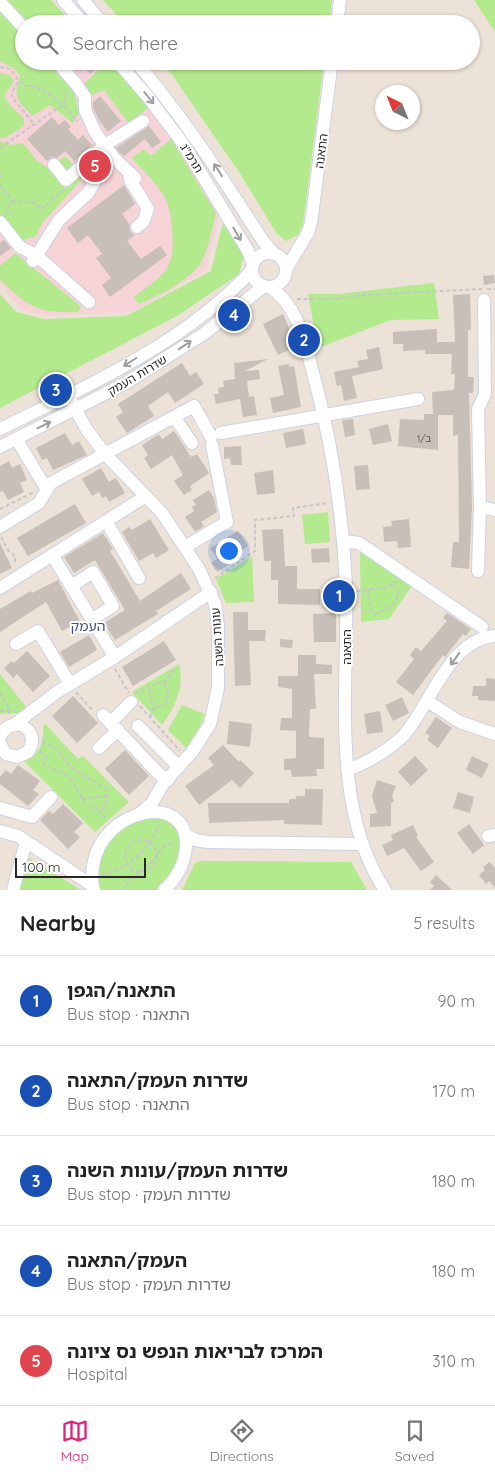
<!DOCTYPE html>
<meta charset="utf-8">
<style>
:root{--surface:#fff;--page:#f2f2f2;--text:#222;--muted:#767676;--line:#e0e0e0;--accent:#db2777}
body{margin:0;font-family:Quicksand,"Noto Sans Hebrew",sans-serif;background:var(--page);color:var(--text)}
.compass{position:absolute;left:375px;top:85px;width:45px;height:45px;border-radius:50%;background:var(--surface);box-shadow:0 1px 4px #0004;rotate:317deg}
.scale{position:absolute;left:15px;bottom:12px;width:131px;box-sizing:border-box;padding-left:5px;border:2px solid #282828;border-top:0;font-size:14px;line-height:18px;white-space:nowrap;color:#282828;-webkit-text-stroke:4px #fff;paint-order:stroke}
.you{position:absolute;left:228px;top:550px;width:18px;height:18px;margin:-12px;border:4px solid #fff;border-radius:50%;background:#1a73e8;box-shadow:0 0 0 8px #1a73e833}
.badge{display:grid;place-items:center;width:32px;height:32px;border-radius:50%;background:var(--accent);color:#fff;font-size:16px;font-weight:700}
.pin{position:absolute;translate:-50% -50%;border:2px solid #fff;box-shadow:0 1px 5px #0006}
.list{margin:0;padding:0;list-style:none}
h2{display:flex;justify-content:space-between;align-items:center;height:65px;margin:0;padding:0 20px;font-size:21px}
h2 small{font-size:16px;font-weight:400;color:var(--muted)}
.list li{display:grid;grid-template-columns:32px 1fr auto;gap:15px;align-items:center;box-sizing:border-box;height:90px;padding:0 20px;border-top:1px solid var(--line)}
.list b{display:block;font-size:19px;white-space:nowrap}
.list p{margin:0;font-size:16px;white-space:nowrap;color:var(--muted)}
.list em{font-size:16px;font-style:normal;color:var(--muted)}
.icon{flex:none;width:28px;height:28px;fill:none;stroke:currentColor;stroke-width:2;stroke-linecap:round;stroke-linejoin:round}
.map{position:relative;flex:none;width:495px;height:890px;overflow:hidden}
.search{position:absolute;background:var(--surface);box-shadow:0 1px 4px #0004;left:15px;right:15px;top:15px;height:55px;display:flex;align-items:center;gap:12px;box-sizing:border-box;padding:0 18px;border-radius:28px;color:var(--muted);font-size:19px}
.sheet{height:515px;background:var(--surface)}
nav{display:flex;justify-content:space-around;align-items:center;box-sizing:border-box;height:70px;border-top:1px solid var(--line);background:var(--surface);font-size:14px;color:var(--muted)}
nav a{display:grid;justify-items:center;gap:2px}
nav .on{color:var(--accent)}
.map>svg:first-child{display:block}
.medical{fill:#f5d3d7}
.green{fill:#b2ea8d}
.building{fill:#c7bfb8}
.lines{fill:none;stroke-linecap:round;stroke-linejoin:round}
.minor-casing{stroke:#cdd2e3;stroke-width:14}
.path{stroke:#c7c7c7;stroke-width:2;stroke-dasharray:4 2.5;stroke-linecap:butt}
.minor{stroke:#fff;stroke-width:12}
.oneway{stroke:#9e9e9e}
.labels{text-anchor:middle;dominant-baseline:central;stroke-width:4;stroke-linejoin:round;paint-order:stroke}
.number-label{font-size:10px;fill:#504e4c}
.street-label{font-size:12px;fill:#282828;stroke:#fff}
.neighbourhood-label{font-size:14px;fill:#44517d;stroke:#fff}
</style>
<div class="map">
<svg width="495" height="890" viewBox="0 0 495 890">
<rect width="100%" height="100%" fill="#ece2d7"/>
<!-- medical -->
<polygon class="medical" points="0,0 51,0 72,24 24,24 24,61 106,61 159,121 220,212 206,270 133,312 48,316 23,311 0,284"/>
<!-- green -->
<g class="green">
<polygon points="8,0 51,0 73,24 30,24"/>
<polygon points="103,0 332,0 329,24 125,24"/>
<polygon points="474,0 495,0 495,32"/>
<path d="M0,11L24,37V61H46L74,92L79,113L73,123L50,105L32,116C29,111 22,106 19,101C9,80 37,79 0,61Z"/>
<polygon points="98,61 109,61 150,107 128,123 104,90 90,96 84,84 102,67"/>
<polygon points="160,61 324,61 303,224 298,235 286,241 277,234 241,175 173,76"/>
<polygon points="0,73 10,75 14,81 4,96 10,105 24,118 24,126 5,138 0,138"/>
<path d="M171,139L216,213C212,229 209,247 201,262C191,280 158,296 139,304L134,297C164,275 176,269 172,229C171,218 170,206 164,196C156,182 142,170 132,158L144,149L151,156Z"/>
<polygon points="0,141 11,145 23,143 37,161 50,169 65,156 73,165 94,145 100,153 75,187 43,222 35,237 21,240 0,215"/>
<polygon points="224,219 244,256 239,274 177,316 0,408 0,294 16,312 45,319 126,316 211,271"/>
<path d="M15,253L77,303L81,308L78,312C36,313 31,308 0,280V266Z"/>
<polygon points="434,283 439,319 391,320 318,348 308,294 338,294"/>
<polygon points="328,512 330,542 305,544 302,515"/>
<polygon points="360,552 413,584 389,619 361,622"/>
<polygon points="252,556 254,602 226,603 216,579"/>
<path d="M179,664C185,688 175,706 162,725L132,692Z"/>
<polygon points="0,674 26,707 19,713 0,714"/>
<polygon points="182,705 205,714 199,728 186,748 168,730"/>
<path d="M44,723L78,759L83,756L129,802L95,832L24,761C44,751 42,743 44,723Z"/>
<polygon points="167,818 181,835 180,860 159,890 98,890 95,874 103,846 133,819"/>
<polygon points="29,858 81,890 20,890"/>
<polygon points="200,861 351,862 367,890 182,890 195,863"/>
</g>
<!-- building -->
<g class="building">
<polygon points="79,61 94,61 98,66 90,74"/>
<polygon points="100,96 121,121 108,132 99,120 93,108 93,102"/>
<polygon points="52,117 59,125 65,120 71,127 68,129 78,140 83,135 92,145 74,161 65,151 57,158 52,157 47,161 27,139"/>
<polygon points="149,126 161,142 152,148 145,139 124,156 119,152 116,148"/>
<polygon points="124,185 135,204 122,214 129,224 130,232 135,235 127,241 141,259 160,246 167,255 110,297 102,285 111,278 96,258 102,254 88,235 78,243 67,228"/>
<polygon points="4,240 11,248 0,256 0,243"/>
<polygon points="494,275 495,283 484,285 483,276"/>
<polygon points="470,294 471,330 468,330 468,377 474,377 473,393 469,393 472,507 469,569 451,567 453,542 459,542 458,435 453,436 453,415 438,415 438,450 398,446 400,419 424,420 424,414 433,414 432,392 454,390 455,374 451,374 452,354 425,354 425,350 403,351 403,344 393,344 393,332 437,329 437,342 455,342 453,295"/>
<polygon points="283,314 297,346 278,355 263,324"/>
<polygon points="379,347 383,369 352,376 357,398 344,401 341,385 337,386 334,372 359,367 357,361 368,359 366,350"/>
<polygon points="268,359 245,371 259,370 260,379 247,381 249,397 254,396 257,415 243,417 240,399 216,404 214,394 219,394 218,388 224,387 223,381 235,379 234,363"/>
<polygon points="182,363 190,376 196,372 204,384 175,403 168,392 148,406 154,416 127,433 116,417 123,412 118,404"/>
<polygon points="289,364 289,367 294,366 301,407 273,413 270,398 284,395 278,366"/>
<polygon points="353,419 355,435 345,437 342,420"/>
<polygon points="388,424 392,441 373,445 369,429"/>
<polygon points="303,429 306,444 286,448 283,433"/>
<polygon points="174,431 191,457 197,454 209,473 190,486 192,490 184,495 174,481 183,475 172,455 151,469 144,458 148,455 142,445 159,434 162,439"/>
<polygon points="65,433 72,445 79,441 87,455 53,470 47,458 42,460 36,448"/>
<polygon points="241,446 242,465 231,465 230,458 224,459 224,447"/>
<polygon points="9,461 12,468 20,464 27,480 20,483 24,492 8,500 3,491 0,492 0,466"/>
<polygon points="368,465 370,489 356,490 354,466"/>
<polygon points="101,468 109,482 116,478 125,493 109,502 106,496 102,498 99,492 92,496 82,479"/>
<polygon points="273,470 275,493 257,495 254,473"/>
<polygon points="209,490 214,498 217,512 201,522 204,526 195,532 185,517 194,511 192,507 196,505 193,500"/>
<polygon points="75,504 86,523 28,556 17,538"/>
<polygon points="150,519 169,550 156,558 153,553 139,561 122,532 129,527 132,530"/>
<polygon points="409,519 411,547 398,548 397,541 384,542 383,527 392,526 391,521"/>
<polygon points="283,529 285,566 297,566 297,589 320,589 320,605 278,604 278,580 271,580 271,561 264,561 262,530"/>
<polygon points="238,531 248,546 228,559 231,563 217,572 211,563 217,559 210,548"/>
<polygon points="103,533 113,549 110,551 140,601 181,573 191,589 156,611 158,614 115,640 104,623 125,610 95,560 74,573 64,557"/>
<polygon points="0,543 12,568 0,574"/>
<polygon points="329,548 330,562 312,563 311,549"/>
<polygon points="58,580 80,622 62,631 46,602 0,632 0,609 31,591 32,593"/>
<polygon points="233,612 248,612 248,630 266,630 265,641 249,641 251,685 235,686"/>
<polygon points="336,613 336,642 314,642 313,614"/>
<polygon points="447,613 471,629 466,636 463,634 445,657 443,655 413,695 396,682 414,659 410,655 416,647 421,651 447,621 443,618"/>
<polygon points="89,635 97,650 69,667 60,652"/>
<polygon points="280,639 293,640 292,648 280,647"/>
<polygon points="164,641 176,660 133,686 122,667"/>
<polygon points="27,651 50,676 33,692 17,674 13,678 4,668 12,661 14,663"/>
<polygon points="298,655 316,655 316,664 332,665 332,674 314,674 316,709 310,709 309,737 324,738 324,769 316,769 317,776 292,777 291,770 284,770 284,759 296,758 296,731 280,730 281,718 292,718 292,689 278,687 278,676 298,676"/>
<polygon points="486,678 495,679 495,701 478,700 478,696 472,696 473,686 486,686"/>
<polygon points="73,696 98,723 77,743 52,716"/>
<polygon points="402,697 409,713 393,721 385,705"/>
<polygon points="380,711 383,732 367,734 364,714"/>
<polygon points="436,717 452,728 438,748 427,740 430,736 425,733"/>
<polygon points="229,721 252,724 250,747 227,744"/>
<polygon points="223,745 239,762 240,760 254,773 240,788 232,780 199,805 185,786 214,765 208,758"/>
<polygon points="125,750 149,776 129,795 105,769"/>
<polygon points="415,756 428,770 411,786 398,772"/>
<polygon points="472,756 489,764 482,778 466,770"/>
<polygon points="18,765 40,781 33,790 39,794 28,806 0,784 0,777 6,770 11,774"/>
<polygon points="377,780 396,786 392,796 394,801 391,803 391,826 370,827 370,814 377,813 372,796"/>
<polygon points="305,789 323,789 322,825 284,824 284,820 209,823 208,803 289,803 289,799 296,799 296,796 305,796"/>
<polygon points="458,792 474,797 470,813 453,808"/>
<polygon points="63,804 83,823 74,832 80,837 68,849 40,820 49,811 53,814"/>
<polygon points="469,824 484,845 473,854 457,833"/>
<polygon points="413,825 418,836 416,837 434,862 421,871 404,848 387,856 382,845 393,840 391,835"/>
<polygon points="490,862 495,868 495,888 489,881 486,884 479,875 485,870 483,867"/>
<polygon points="436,875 452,890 430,890 434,886 430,882"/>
</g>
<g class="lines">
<defs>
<g id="minor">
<polyline points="63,0 84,24"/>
<polyline points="83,0 103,24"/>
<polyline points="0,2 24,28"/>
<polyline points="337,24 340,0"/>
<polyline points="56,61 77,85 85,97 85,110 95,132 113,157 135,178"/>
<polyline points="117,61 148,97 184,145 248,251 253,264"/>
<path d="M135,61C184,117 223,179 263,241L274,254"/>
<polyline points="54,165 66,180 105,145 143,121"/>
<polyline points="129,172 130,180 148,209 143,222 137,227"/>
<polyline points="0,222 20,247 36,255 89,302"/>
<circle cx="269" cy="270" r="17"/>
<polyline points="33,261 59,220 88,193 111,154"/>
<polyline points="286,269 308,233 311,223 332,61"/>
<path d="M270,287C298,306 305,342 313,373C332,443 343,514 346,586C349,682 329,806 385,890"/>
<polyline points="68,396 87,430 106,455 162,513 199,569 215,604 218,625 218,688 210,724 192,752 163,784 152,803 139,814"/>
<polyline points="175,418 192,443"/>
<path d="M0,429C85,388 188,341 252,270"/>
<polyline points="221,433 418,399"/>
<polyline points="20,445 47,490"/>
<polyline points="0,447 126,383 205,333 264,286"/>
<polyline points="480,507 495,510"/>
<polyline points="106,521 139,578"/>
<polyline points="0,527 39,503 51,483 194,406 211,437"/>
<polyline points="343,541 359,543 482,627"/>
<polyline points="185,547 227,522 212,445"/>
<polyline points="52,555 115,657"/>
<polyline points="478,571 480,507 478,409 485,394 484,300"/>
<polyline points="71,586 93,572 113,606 91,620"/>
<polyline points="0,588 146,496"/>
<polyline points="16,644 38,631 70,684"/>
<polyline points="427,701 460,722 495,734"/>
<polyline points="103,715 159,774 168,780"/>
<polyline points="110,723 131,702"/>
<polyline points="15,724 57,692 115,657 211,592"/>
<polyline points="138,726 179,767"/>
<path d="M0,738C3,727 11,724 21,725C33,731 35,741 28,752L17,757L6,754L0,744"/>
<polyline points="99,748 118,730"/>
<path d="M348,770C368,762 389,750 404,735C431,704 449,639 495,636"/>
<polyline points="0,808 32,817 51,797"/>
<polyline points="0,831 18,836 93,886"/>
<polyline points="185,834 195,840 208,842 361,844"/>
<polyline points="488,836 495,835"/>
<polyline points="13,890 26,842"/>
<path d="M94,890C91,883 92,875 93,867C100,808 189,790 186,846C185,863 177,878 164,890"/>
</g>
</defs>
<!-- minor casing -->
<use href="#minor" class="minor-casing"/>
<!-- path -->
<g class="path">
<path d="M0,67L10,69L23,86C44,83 65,107 78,121"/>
<polyline points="18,82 13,90 12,97 34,124"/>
<polyline points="0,148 61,106 66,99 66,89"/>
<polyline points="0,174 0,177"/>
<polyline points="0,185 12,201 5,215"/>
<polyline points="12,201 36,203 41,209 65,189"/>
<polyline points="487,289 495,289"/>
<polyline points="297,299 337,299 362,295 482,289"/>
<polyline points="0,509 34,492"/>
<polyline points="1,537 8,550 15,556 15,565"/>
<polyline points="215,578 255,551 255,520 294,516 293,508 328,503"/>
<path d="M368,589L371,610L376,614C387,608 397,606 398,592L393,585"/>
<polyline points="357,591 388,587 397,581"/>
<polyline points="115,669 129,693"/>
<polyline points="164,683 173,671 178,669"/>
<polyline points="76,692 93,711"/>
<polyline points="0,693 9,708 9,716"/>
<path d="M135,694C143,688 150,689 157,682L164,683L168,690L165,705L154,709L150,697V689"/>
<polyline points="140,706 180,751"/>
<polyline points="0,711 15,710"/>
<polyline points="150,717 154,709"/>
<path d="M42,742C62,748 61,759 75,770C85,779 97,780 106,790V805L101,812"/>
<path d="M40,751L46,757L44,764C50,770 58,769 65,774C76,780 78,794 85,804L97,809L108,820"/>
<polyline points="82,799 108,796"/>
<circle cx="141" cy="856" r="16"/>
<path d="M101,874C128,870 150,849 159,824"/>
<polyline points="123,890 131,879 150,864 165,845 175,842"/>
</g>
<!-- minor -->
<use href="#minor" class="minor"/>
</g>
<!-- one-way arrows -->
<defs><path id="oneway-shaft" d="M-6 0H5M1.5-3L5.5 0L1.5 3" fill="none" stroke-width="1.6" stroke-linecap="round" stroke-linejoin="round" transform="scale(1.25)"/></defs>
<g class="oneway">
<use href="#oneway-shaft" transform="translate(149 98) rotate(51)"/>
<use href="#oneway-shaft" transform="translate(218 170) rotate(-123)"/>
<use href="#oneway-shaft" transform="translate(237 234) rotate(60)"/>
<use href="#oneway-shaft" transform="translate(185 345) rotate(-33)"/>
<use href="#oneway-shaft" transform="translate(130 362) rotate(148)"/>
<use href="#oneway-shaft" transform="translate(44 425) rotate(-26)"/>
<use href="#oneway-shaft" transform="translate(455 659) rotate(126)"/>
</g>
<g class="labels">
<!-- number labels -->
<g class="number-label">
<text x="424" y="438">1/ב</text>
</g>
<!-- street labels -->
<g class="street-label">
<text transform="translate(321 151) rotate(-83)">התאנה</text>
<text transform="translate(192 158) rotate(58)">תרמ"ג</text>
<text transform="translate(137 375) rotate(-31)">שדרות העמק</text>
<text transform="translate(217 637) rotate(-94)">עונות השנה</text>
<text transform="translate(346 647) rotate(-90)">התאנה</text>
</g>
<!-- neighbourhood labels -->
<g class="neighbourhood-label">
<text x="88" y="626">העמק</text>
</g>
</g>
</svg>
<svg class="compass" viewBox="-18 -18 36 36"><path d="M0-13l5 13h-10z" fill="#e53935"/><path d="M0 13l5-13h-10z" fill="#767676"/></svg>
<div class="scale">100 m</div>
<div class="you"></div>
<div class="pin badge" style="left:339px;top:596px;background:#1a4fb4">1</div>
<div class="pin badge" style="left:304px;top:340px;background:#1a4fb4">2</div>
<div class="pin badge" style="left:56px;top:390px;background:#1a4fb4">3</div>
<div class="pin badge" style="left:234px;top:315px;background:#1a4fb4">4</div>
<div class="pin badge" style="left:95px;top:166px;background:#e0444e">5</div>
<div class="search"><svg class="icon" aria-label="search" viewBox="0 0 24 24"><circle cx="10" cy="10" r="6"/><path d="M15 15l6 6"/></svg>Search here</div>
</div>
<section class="sheet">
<h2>Nearby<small>5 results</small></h2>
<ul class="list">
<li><span class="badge" style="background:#1a4fb4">1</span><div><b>התאנה/הגפן</b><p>Bus stop · התאנה</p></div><em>90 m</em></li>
<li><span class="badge" style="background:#1a4fb4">2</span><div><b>שדרות העמק/התאנה</b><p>Bus stop · התאנה</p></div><em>170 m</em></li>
<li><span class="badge" style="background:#1a4fb4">3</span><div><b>שדרות העמק/עונות השנה</b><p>Bus stop · שדרות העמק</p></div><em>180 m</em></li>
<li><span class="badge" style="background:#1a4fb4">4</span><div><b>העמק/התאנה</b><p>Bus stop · שדרות העמק</p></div><em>180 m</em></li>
<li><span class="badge" style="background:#e0444e">5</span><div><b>המרכז לבריאות הנפש נס ציונה</b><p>Hospital</p></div><em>310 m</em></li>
</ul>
</section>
<nav>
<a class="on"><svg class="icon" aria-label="map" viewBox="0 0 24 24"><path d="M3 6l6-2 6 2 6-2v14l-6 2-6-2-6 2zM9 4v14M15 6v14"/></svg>Map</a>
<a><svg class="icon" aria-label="directions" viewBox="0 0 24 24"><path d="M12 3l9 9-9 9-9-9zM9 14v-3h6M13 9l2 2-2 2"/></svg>Directions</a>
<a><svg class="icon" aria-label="saved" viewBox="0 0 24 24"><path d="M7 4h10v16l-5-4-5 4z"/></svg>Saved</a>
</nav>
